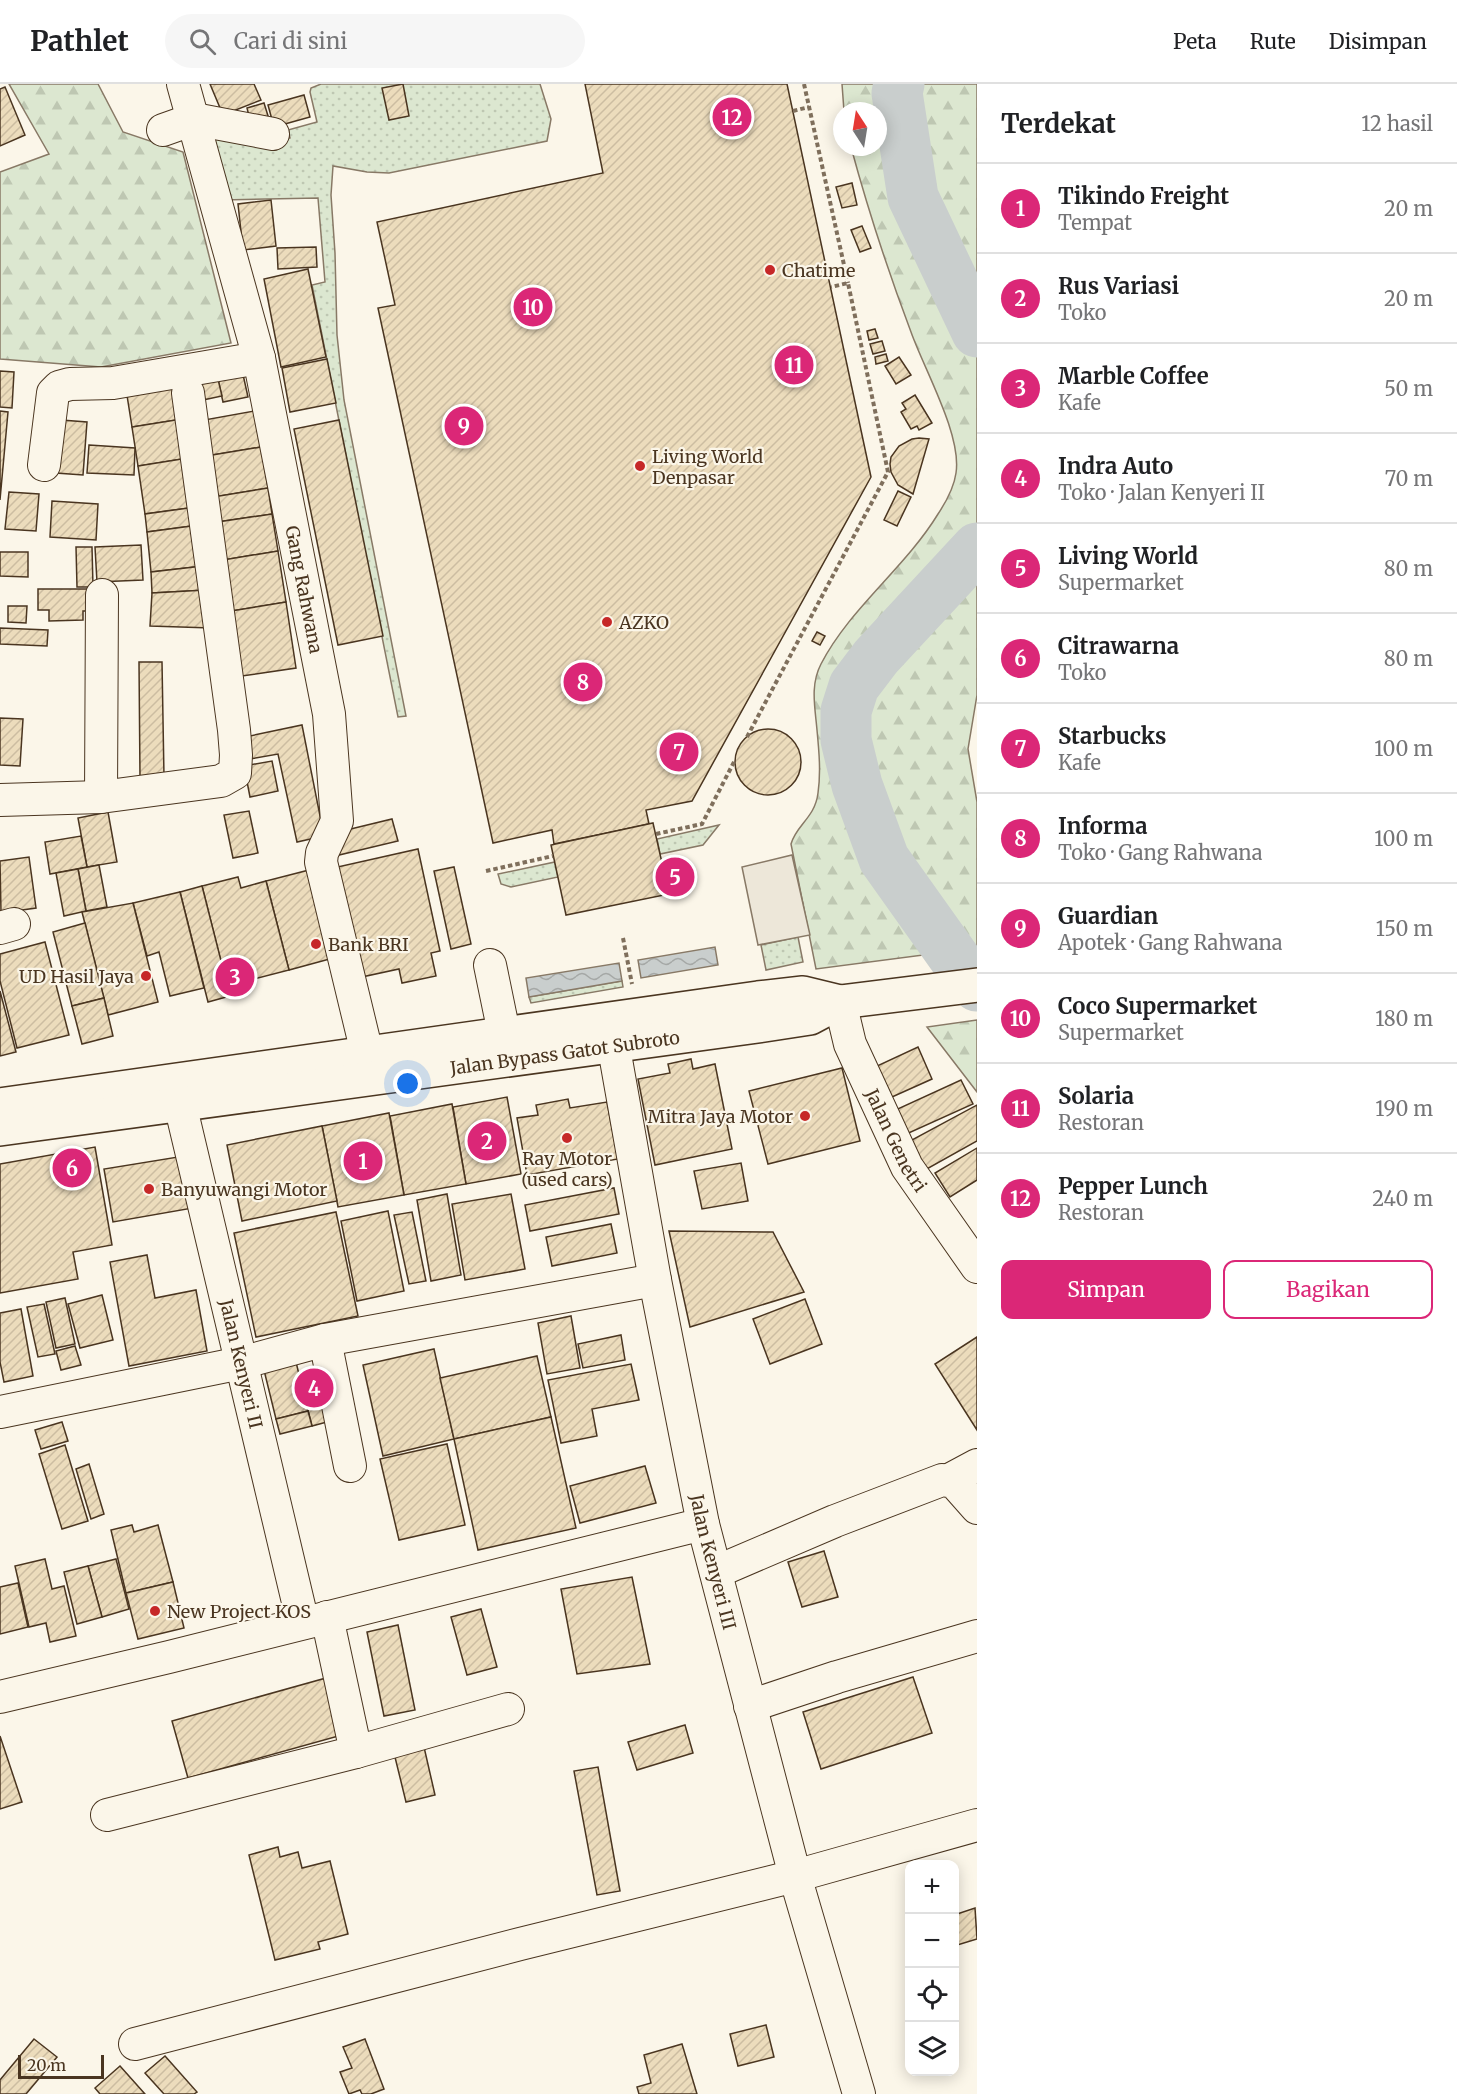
<!DOCTYPE html>
<html lang="id">
<meta charset="utf-8">
<style>
:root{--surface:#fff;--page:#f6f6f6;--text:#202124;--muted:#757577;--line:#e0e0e0;--accent:#db2777}
body{margin:0;font-family:Merriweather,serif;background:var(--page);color:var(--text)}
.controls{position:absolute;right:18px;bottom:18px;display:grid;overflow:hidden;border-radius:12px;box-shadow:0 3px 15px #0003}
.controls button{width:54px;height:54px;display:grid;place-items:center;padding:0;border:0;border-bottom:2px solid var(--line);background:var(--surface);color:var(--text);font:30px sans-serif}
.compass{position:absolute;left:833px;top:18px;width:54px;height:54px;border-radius:50%;background:var(--surface);box-shadow:0 3px 15px #0003;rotate:348deg}
.scale{position:absolute;left:18px;bottom:15px;width:86px;box-sizing:border-box;padding-left:6px;border:3px solid #4a3520;border-top:0;font-size:16px;line-height:21px;white-space:nowrap;color:#4a3520;-webkit-text-stroke:4px #fbf6e9;paint-order:stroke}
.you{position:absolute;left:408px;top:1000px;width:21px;height:21px;margin:-15px;border:4px solid #fff;border-radius:50%;background:#1a73e8;box-shadow:0 0 0 9px #1a73e833}
.badge{display:grid;place-items:center;width:39px;height:39px;border-radius:50%;background:var(--accent);color:#fff;font-size:20px;font-weight:700}
.pin{position:absolute;translate:-50% -50%;border:3px solid #fff;box-shadow:0 2px 6px #0006}
.list{margin:0;padding:0;list-style:none}
h2{display:flex;justify-content:space-between;align-items:center;height:78px;margin:0;padding:0 24px;font-size:26px}
h2 small{font-size:20px;font-weight:400;color:var(--muted)}
.list li{display:grid;grid-template-columns:39px 1fr auto;gap:18px;align-items:center;box-sizing:border-box;height:90px;padding:0 24px;border-top:2px solid var(--line)}
.list b{display:block;font-size:22px;white-space:nowrap}
.list p{margin:0;font-size:20px;white-space:nowrap;color:var(--muted)}
.list em{font-size:20px;font-style:normal;color:var(--muted)}
.actions{display:flex;gap:12px;padding:18px 24px}
.actions a{flex:1;padding:14px 0;border:2px solid var(--accent);border-radius:12px;text-align:center;font-size:21px;color:var(--accent)}
.actions .main{background:var(--accent);color:#fff}
.icon{flex:none;width:33px;height:33px;fill:none;stroke:currentColor;stroke-width:2;stroke-linecap:round;stroke-linejoin:round}
.map{position:relative;flex:none;width:977px;height:2010px;overflow:hidden}
header{display:flex;align-items:center;gap:36px;box-sizing:border-box;height:84px;padding:0 30px;background:var(--surface);border-bottom:2px solid var(--line)}
header strong{font-size:28px}
nav{display:flex;gap:33px;margin-inline-start:auto;font-size:21px}
.search{width:420px;height:54px;background:var(--page);display:flex;align-items:center;gap:15px;box-sizing:border-box;padding:0 21px;border-radius:33px;color:var(--muted);font-size:22px}
main{display:flex}
aside{flex:1;background:var(--surface)}
.map>svg:first-child{display:block}
.grass{fill:url(#grass-dots);stroke:#887966;stroke-width:1.5}
.forest{fill:url(#forest-firs);stroke:#887966;stroke-width:1.5}
.parking{fill:#ede7d9;stroke:#887966;stroke-width:1.5}
.water{fill:url(#water-waves);stroke:#887966;stroke-width:1.5}
.lines{fill:none;stroke-linecap:round;stroke-linejoin:round}
.river{stroke:#c9cecd;stroke-width:51}
.building{fill:url(#building-hatch);stroke:#4a3520;stroke-width:1.5}
.minor-casing{stroke:#4a3520;stroke-width:34}
.highway-casing{stroke:#4a3520;stroke-width:36}
.path{stroke:#7f6f5c;stroke-width:4;stroke-dasharray:4.5 3;stroke-linecap:butt}
.minor{stroke:#fbf6e9;stroke-width:32}
.highway{stroke:#fbf6e9;stroke-width:33}
.poi-dot{fill:#c62828;stroke:#fbf6e9;stroke-width:2}
.labels{text-anchor:middle;dominant-baseline:central;stroke-width:4.5;stroke-linejoin:round;paint-order:stroke}
.poi-label{font-size:18px;fill:#4a3520;stroke:#fbf6e9;text-anchor:start}
.street-label{font-size:18px;fill:#4a3520;stroke:#fbf6e9}
</style>
<header>
<strong>Pathlet</strong>
<div class="search"><svg class="icon" aria-label="search" viewBox="0 0 24 24"><circle cx="10" cy="10" r="6"/><path d="M15 15l6 6"/></svg>Cari di sini</div>
<nav><a>Peta</a><a>Rute</a><a>Disimpan</a></nav>
</header>
<main>
<div class="map">
<svg width="977" height="2010" viewBox="0 0 977 2010">
<defs>
<pattern id="grass-dots" width="8" height="8" patternUnits="userSpaceOnUse" patternTransform="scale(1.5)"><rect width="8" height="8" fill="#dce7d0"/><path d="M2 2h.1M6 6h.1" fill="none" stroke="#bec7b2" stroke-width="1.8" stroke-linecap="round"/></pattern>
<pattern id="forest-firs" width="22" height="20" patternUnits="userSpaceOnUse" patternTransform="scale(1.5)"><rect width="22" height="20" fill="#dce7d0"/><path d="M5 1l3.5 6h-7zM16 11l3.5 6h-7z" fill="#bec7b2"/></pattern>
<pattern id="water-waves" width="16" height="10" patternUnits="userSpaceOnUse" patternTransform="scale(1.5)"><rect width="16" height="10" fill="#c9cecd"/><path d="M0 5q4-4 8 0t8 0" fill="none" stroke="#a5a8a6"/></pattern>
<pattern id="building-hatch" width="6" height="6" patternUnits="userSpaceOnUse" patternTransform="scale(1.5)"><rect width="6" height="6" fill="#ecdcbc"/><path d="M-1 1l2-2M0 6l6-6M5 7l2-2" fill="none" stroke="#ccbda1"/></pattern>
</defs>
<rect width="100%" height="100%" fill="#fbf6e9"/>
<!-- grass -->
<g class="grass">
<polygon points="321,0 540,0 551,35 547,57 389,89 367,88 333,82 331,111 335,169 337,251 344,316 406,632 398,633 312,201 325,198 318,114 222,116 211,44 276,57 290,54 288,46 317,38 310,8 311,4"/>
<polygon points="719,741 703,761 660,770 657,755"/>
<polygon points="555,778 558,793 511,803 501,800 498,790"/>
<polygon points="798,853 803,878 766,886 761,861"/>
<polygon points="622,897 623,903 531,919 529,913"/>
</g>
<!-- forest -->
<g class="forest">
<polygon points="9,0 98,0 123,48 183,68 231,259 101,283 0,275 0,88 49,70"/>
<path d="M842,0H977V611L968,665L977,718V864L816,885L791,760C796,741 815,734 818,709C821,688 819,667 817,646C815,623 810,601 821,580C850,524 905,484 938,430C946,418 954,404 956,389C962,351 924,285 911,248C888,187 868,126 851,63H878V27H844Z"/>
<polygon points="977,936 977,1008 927,943"/>
</g>
<!-- parking -->
<polygon class="parking" points="792,771 810,851 758,861 742,783"/>
<!-- water -->
<g class="water">
<polygon points="715,863 718,881 641,894 638,876"/>
<polygon points="619,879 622,897 529,913 526,894"/>
</g>
<g class="lines">
<!-- river -->
<g class="river">
<polyline points="899,0 897,9 913,113 977,248"/>
<polyline points="977,464 876,573 854,602 846,627 846,656 857,701 884,775 965,889 977,902"/>
</g>
</g>
<!-- building -->
<g class="building">
<polygon points="210,0 254,0 261,16 223,31"/>
<polygon points="403,0 409,32 389,36 382,4"/>
<polygon points="585,0 787,0 871,393 692,717 646,726 649,740 602,750 554,760 552,746 493,759 378,224 395,221 377,138 603,89"/>
<polygon points="5,3 25,51 0,62 0,5"/>
<polygon points="304,11 310,33 274,43 268,21"/>
<polygon points="264,19 269,35 251,40 247,24"/>
<polygon points="852,99 857,121 842,124 836,103"/>
<polygon points="271,116 276,162 243,166 238,120"/>
<polygon points="862,142 871,164 860,168 851,146"/>
<polygon points="316,163 317,183 278,185 277,164"/>
<polygon points="308,185 326,273 281,283 264,195"/>
<polygon points="875,245 878,254 869,256 867,247"/>
<polygon points="882,257 885,267 873,270 870,260"/>
<polygon points="886,270 888,277 876,280 875,273"/>
<polygon points="899,273 911,291 896,300 885,282"/>
<polygon points="327,275 336,319 290,328 282,284"/>
<polygon points="242,286 248,313 223,318 217,291"/>
<polygon points="0,287 14,288 12,324 0,323"/>
<polygon points="217,291 222,312 198,317 193,297"/>
<polygon points="176,297 182,335 132,343 126,305"/>
<polygon points="915,311 932,339 919,346 917,342 911,345 901,328 906,325 902,319"/>
<polygon points="0,327 8,328 0,416"/>
<polygon points="254,327 261,363 200,373 193,338"/>
<polygon points="182,335 188,374 138,382 132,343"/>
<polygon points="61,336 87,338 83,391 56,389"/>
<polygon points="339,336 383,552 338,561 294,345"/>
<polygon points="919,354 929,355 913,410 898,401 891,388 890,380 891,373 899,362 912,355"/>
<polygon points="89,361 135,364 134,391 87,389"/>
<polygon points="261,363 268,404 207,414 200,373"/>
<polygon points="188,374 196,423 145,430 138,382"/>
<polygon points="268,404 272,430 211,439 207,414"/>
<polygon points="898,407 911,413 897,442 884,436"/>
<polygon points="9,408 39,410 36,447 5,445"/>
<polygon points="52,417 98,420 96,456 50,453"/>
<polygon points="196,423 199,441 147,448 145,430"/>
<polygon points="272,430 278,467 217,477 211,439"/>
<polygon points="199,441 203,482 151,488 147,448"/>
<polygon points="141,461 143,496 97,498 95,463"/>
<polygon points="76,463 92,463 93,503 77,503"/>
<polygon points="278,467 286,518 225,528 217,477"/>
<polygon points="0,468 28,468 28,493 0,492"/>
<polygon points="203,482 206,506 152,509 151,488"/>
<polygon points="38,505 95,505 95,527 83,527 83,536 49,537 49,526 38,526"/>
<polygon points="206,506 211,544 150,542 152,509"/>
<polygon points="286,518 296,584 235,593 225,528"/>
<polygon points="8,522 27,522 26,539 8,538"/>
<polygon points="0,544 48,546 47,562 0,560"/>
<polygon points="817,548 825,552 820,561 812,557"/>
<polygon points="139,578 162,578 164,693 140,694"/>
<polygon points="0,634 23,635 20,682 0,681"/>
<polygon points="302,641 324,752 297,758 278,670 250,675 245,653"/>
<circle cx="768" cy="678" r="33"/>
<polygon points="272,677 278,707 250,713 244,682"/>
<polygon points="249,727 258,769 233,774 224,731"/>
<polygon points="108,728 117,778 87,783 78,734"/>
<polygon points="392,735 398,757 339,771 334,749"/>
<polygon points="653,739 669,810 566,831 551,761"/>
<polygon points="81,752 87,783 50,790 45,758"/>
<polygon points="418,765 440,867 431,869 436,892 402,899 399,885 357,894 333,784"/>
<polygon points="29,773 36,824 1,829 0,777"/>
<polygon points="99,781 107,823 86,827 78,785"/>
<polygon points="454,783 471,860 451,865 434,787"/>
<polygon points="78,785 86,827 64,832 56,789"/>
<polygon points="313,785 337,873 289,886 266,797"/>
<polygon points="238,793 241,804 266,797 289,886 227,902 202,802"/>
<polygon points="202,802 230,912 208,918 180,808"/>
<polygon points="180,808 204,904 170,912 159,868 147,872 133,819"/>
<polygon points="133,819 158,918 108,931 82,828"/>
<polygon points="85,839 104,914 72,922 53,848"/>
<polygon points="45,858 69,951 17,964 0,897 0,870"/>
<polygon points="0,907 16,968 0,972"/>
<polygon points="104,914 113,952 82,960 72,922"/>
<polygon points="918,963 932,995 892,1013 877,982"/>
<polygon points="691,975 693,985 715,980 732,1065 655,1081 638,995 670,989 668,980"/>
<polygon points="842,984 860,1057 768,1080 749,1007"/>
<polygon points="961,996 973,1020 902,1052 891,1028"/>
<polygon points="507,1013 521,1090 466,1100 453,1023"/>
<polygon points="568,1015 570,1024 607,1018 618,1075 527,1091 517,1034 538,1031 536,1021"/>
<polygon points="452,1020 466,1100 404,1111 390,1032"/>
<polygon points="977,1021 977,1057 925,1086 910,1057"/>
<polygon points="389,1029 404,1111 338,1123 322,1042"/>
<polygon points="322,1042 337,1117 242,1137 227,1061"/>
<polygon points="95,1063 112,1161 73,1168 78,1195 0,1209 0,1080"/>
<polygon points="977,1064 977,1096 950,1113 935,1089"/>
<polygon points="184,1072 193,1124 113,1138 104,1085"/>
<polygon points="741,1079 748,1117 702,1125 694,1087"/>
<polygon points="614,1104 619,1130 530,1147 525,1121"/>
<polygon points="447,1110 461,1191 431,1197 417,1116"/>
<polygon points="511,1110 525,1185 465,1196 452,1120"/>
<polygon points="388,1127 404,1207 357,1217 341,1137"/>
<polygon points="336,1128 358,1232 256,1253 234,1149"/>
<polygon points="412,1128 426,1197 409,1200 394,1131"/>
<polygon points="611,1140 617,1169 552,1182 546,1153"/>
<polygon points="669,1147 773,1148 804,1208 690,1243"/>
<polygon points="147,1171 155,1214 196,1206 207,1267 129,1282 110,1178"/>
<polygon points="102,1211 113,1256 80,1264 68,1220"/>
<polygon points="65,1214 75,1260 56,1264 46,1218"/>
<polygon points="805,1215 822,1260 770,1280 753,1235"/>
<polygon points="44,1220 55,1270 38,1273 27,1223"/>
<polygon points="21,1225 33,1292 4,1298 0,1278 0,1229"/>
<polygon points="571,1232 580,1284 547,1290 538,1239"/>
<polygon points="621,1251 625,1276 583,1284 578,1260"/>
<polygon points="977,1253 977,1346 935,1280"/>
<polygon points="75,1262 81,1281 61,1286 56,1267"/>
<polygon points="434,1265 454,1355 383,1372 363,1281"/>
<polygon points="537,1272 551,1333 454,1355 440,1294"/>
<polygon points="295,1274 308,1327 276,1335 263,1282"/>
<polygon points="631,1280 639,1316 592,1325 597,1352 561,1359 548,1296"/>
<polygon points="326,1288 338,1335 312,1342 300,1295"/>
<polygon points="308,1327 312,1342 280,1350 276,1335"/>
<polygon points="551,1333 576,1444 478,1466 454,1355"/>
<polygon points="62,1338 68,1357 41,1365 35,1346"/>
<polygon points="447,1360 465,1441 399,1456 380,1375"/>
<polygon points="65,1361 88,1437 62,1445 39,1370"/>
<polygon points="89,1380 104,1430 91,1435 76,1385"/>
<polygon points="645,1382 656,1419 580,1439 570,1402"/>
<polygon points="132,1441 134,1448 158,1441 173,1498 126,1509 111,1446"/>
<polygon points="824,1467 838,1513 802,1523 788,1478"/>
<polygon points="45,1475 52,1505 64,1502 76,1552 50,1558 46,1539 29,1543 15,1482"/>
<polygon points="116,1475 129,1525 102,1533 88,1482"/>
<polygon points="88,1482 102,1533 77,1540 64,1488"/>
<polygon points="632,1493 650,1580 577,1590 561,1505"/>
<polygon points="173,1498 184,1544 138,1555 126,1509"/>
<polygon points="18,1499 28,1543 0,1550 0,1503"/>
<polygon points="481,1525 497,1583 467,1591 451,1533"/>
<polygon points="398,1541 415,1626 384,1632 367,1548"/>
<polygon points="913,1593 932,1649 821,1685 803,1628"/>
<polygon points="326,1594 342,1651 188,1694 172,1637"/>
<polygon points="685,1641 693,1669 637,1686 628,1658"/>
<polygon points="0,1652 22,1718 0,1725"/>
<polygon points="424,1663 435,1711 406,1718 394,1669"/>
<polygon points="598,1683 620,1807 597,1811 574,1687"/>
<polygon points="278,1763 280,1773 298,1768 302,1784 330,1777 348,1850 318,1858 320,1865 275,1876 249,1771"/>
<polygon points="975,1824 977,1855 954,1862 954,1831"/>
<polygon points="766,1941 774,1973 738,1982 730,1950"/>
<polygon points="34,1955 57,1973 26,2010 0,2010 0,1996"/>
<polygon points="365,1955 384,2005 371,2010 362,2010 360,2006 349,2010 340,1988 352,1984 343,1963"/>
<polygon points="682,1960 697,2010 639,2010 637,2003 651,1999 644,1971"/>
<polygon points="165,1972 197,2008 194,2010 164,2010 145,1989"/>
<polygon points="120,1982 145,2010 100,2010 95,2004"/>
</g>
<g class="lines">
<defs>
<g id="minor">
<polyline points="163,46 194,35 273,50"/>
<path id="s1" d="M259,274L329,630L337,737L322,769L321,778L367,969"/>
<polyline points="44,381 53,309 59,303 70,300 113,299 259,274 183,0"/>
<polyline points="101,713 102,511"/>
<polyline points="0,716 101,713 221,697 235,689 236,671 234,646 188,309"/>
<polyline points="0,844 14,840"/>
<polyline points="490,881 504,949"/>
<path id="s2" d="M840,918L850,960L907,1083L977,1183"/>
<path id="s3" d="M609,936L655,1196L703,1440L795,1792L859,2010"/>
<path id="s4" d="M180,1020L303,1539"/>
<polyline points="325,1256 350,1382"/>
<polyline points="0,1328 241,1279 325,1256 655,1196"/>
<polyline points="949,1396 977,1381"/>
<polyline points="716,1488 835,1437 942,1396 954,1398 977,1424"/>
<polyline points="327,1533 356,1668"/>
<polyline points="0,1613 169,1573 703,1440"/>
<polyline points="750,1622 837,1593 977,1552"/>
<polyline points="107,1731 356,1668 508,1625"/>
<polyline points="135,1960 520,1860 795,1792 977,1741"/>
</g>
<g id="highway">
<polyline points="0,1021 758,914 803,909 840,918"/>
<path id="s5" d="M0,1045L758,942L810,934L840,918L977,901"/>
</g>
</defs>
<!-- minor casing -->
<use href="#minor" class="minor-casing"/>
<!-- highway casing -->
<use href="#highway" class="highway-casing"/>
<!-- path -->
<g class="path">
<polyline points="804,0 848,199"/>
<polyline points="793,27 809,23"/>
<polyline points="747,653 888,388 848,199 831,203"/>
<polyline points="656,750 702,740 735,676"/>
<polyline points="486,787 553,772"/>
<polyline points="623,854 632,900"/>
</g>
<!-- minor -->
<use href="#minor" class="minor"/>
<!-- highway -->
<use href="#highway" class="highway"/>
</g>
<!-- markers -->
<g class="poi-dot">
<circle cx="770" cy="186" r="6"/>
<circle cx="640" cy="382" r="6"/>
<circle cx="607" cy="538" r="6"/>
<circle cx="316" cy="860" r="6"/>
<circle cx="146" cy="892" r="6"/>
<circle cx="805" cy="1032" r="6"/>
<circle cx="567" cy="1054" r="6"/>
<circle cx="149" cy="1105" r="6"/>
<circle cx="155" cy="1527" r="6"/>
</g>
<g class="labels">
<!-- poi labels -->
<g class="poi-label">
<text x="782" y="186">Chatime</text>
<text x="652" y="372">Living World<tspan x="652" dy="21">Denpasar</tspan></text>
<text x="619" y="538">AZKO</text>
<text x="328" y="860">Bank BRI</text>
<text x="134" y="892" text-anchor="end">UD Hasil Jaya</text>
<text x="793" y="1032" text-anchor="end">Mitra Jaya Motor</text>
<text x="567" y="1074" text-anchor="middle">Ray Motor<tspan x="567" dy="21">(used cars)</tspan></text>
<text x="161" y="1105">Banyuwangi Motor</text>
<text x="167" y="1527">New Project KOS</text>
</g>
<!-- street labels -->
<g class="street-label">
<text stroke="none"><textPath href="#s1" startOffset="236">Gang Rahwana</textPath></text>
<text stroke="none"><textPath href="#s5" startOffset="570">Jalan Bypass Gatot Subroto</textPath></text>
<text stroke="none"><textPath href="#s2" startOffset="150">Jalan Genetri</textPath></text>
<text stroke="none"><textPath href="#s4" startOffset="267">Jalan Kenyeri II</textPath></text>
<text stroke="none"><textPath href="#s3" startOffset="552">Jalan Kenyeri III</textPath></text>
</g>
</g>
</svg>
<div class="controls">
<button>+</button>
<button>−</button>
<button><svg class="icon" aria-label="locate" viewBox="0 0 24 24"><circle cx="12" cy="12" r="6"/><path d="M12 2v4M12 18v4M2 12h4M18 12h4"/></svg></button>
<button><svg class="icon" aria-label="layers" viewBox="0 0 24 24"><path d="M12 4l9 5-9 5-9-5zM3 14l9 5 9-5"/></svg></button>
</div>
<svg class="compass" viewBox="-18 -18 36 36"><path d="M0-13l5 13h-10z" fill="#e53935"/><path d="M0 13l5-13h-10z" fill="#757577"/></svg>
<div class="scale">20 m</div>
<div class="you"></div>
<div class="pin badge" style="left:363px;top:1077px">1</div>
<div class="pin badge" style="left:487px;top:1057px">2</div>
<div class="pin badge" style="left:235px;top:893px">3</div>
<div class="pin badge" style="left:314px;top:1304px">4</div>
<div class="pin badge" style="left:675px;top:793px">5</div>
<div class="pin badge" style="left:72px;top:1084px">6</div>
<div class="pin badge" style="left:679px;top:668px">7</div>
<div class="pin badge" style="left:583px;top:598px">8</div>
<div class="pin badge" style="left:464px;top:342px">9</div>
<div class="pin badge" style="left:533px;top:223px">10</div>
<div class="pin badge" style="left:794px;top:281px">11</div>
<div class="pin badge" style="left:732px;top:33px">12</div>
</div>
<aside>
<h2>Terdekat<small>12 hasil</small></h2>
<ul class="list">
<li><span class="badge">1</span><div><b>Tikindo Freight</b><p>Tempat</p></div><em>20 m</em></li>
<li><span class="badge">2</span><div><b>Rus Variasi</b><p>Toko</p></div><em>20 m</em></li>
<li><span class="badge">3</span><div><b>Marble Coffee</b><p>Kafe</p></div><em>50 m</em></li>
<li><span class="badge">4</span><div><b>Indra Auto</b><p>Toko · Jalan Kenyeri II</p></div><em>70 m</em></li>
<li><span class="badge">5</span><div><b>Living World</b><p>Supermarket</p></div><em>80 m</em></li>
<li><span class="badge">6</span><div><b>Citrawarna</b><p>Toko</p></div><em>80 m</em></li>
<li><span class="badge">7</span><div><b>Starbucks</b><p>Kafe</p></div><em>100 m</em></li>
<li><span class="badge">8</span><div><b>Informa</b><p>Toko · Gang Rahwana</p></div><em>100 m</em></li>
<li><span class="badge">9</span><div><b>Guardian</b><p>Apotek · Gang Rahwana</p></div><em>150 m</em></li>
<li><span class="badge">10</span><div><b>Coco Supermarket</b><p>Supermarket</p></div><em>180 m</em></li>
<li><span class="badge">11</span><div><b>Solaria</b><p>Restoran</p></div><em>190 m</em></li>
<li><span class="badge">12</span><div><b>Pepper Lunch</b><p>Restoran</p></div><em>240 m</em></li>
</ul>
<div class="actions"><a class="main">Simpan</a><a>Bagikan</a></div>
</aside>
</main>
